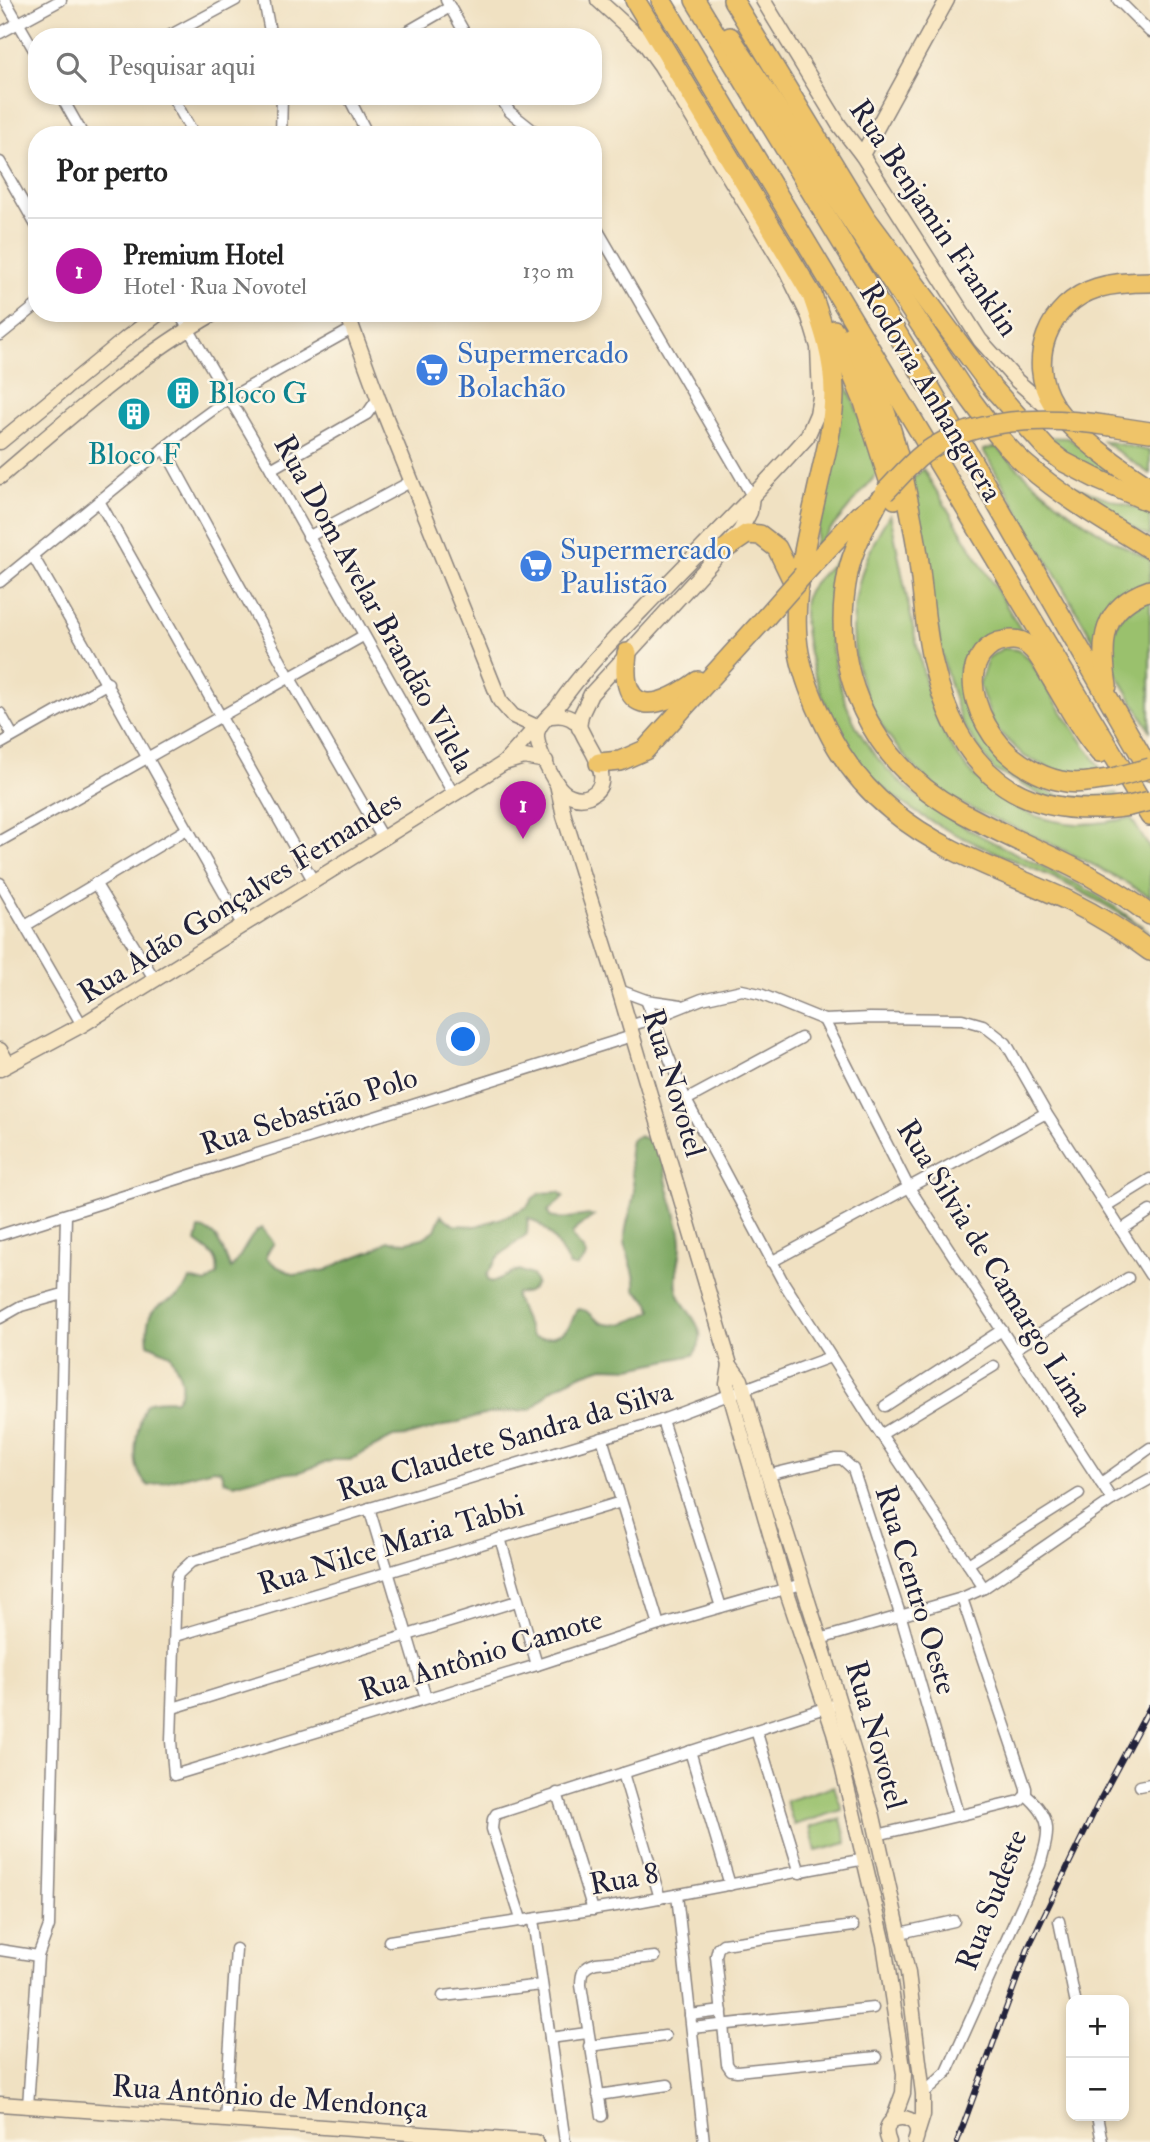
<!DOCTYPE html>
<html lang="pt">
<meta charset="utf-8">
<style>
:root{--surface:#fff;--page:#f2f2f2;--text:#222;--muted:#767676;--line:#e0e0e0;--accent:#b5179e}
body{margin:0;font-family:"IM FELL Double Pica",serif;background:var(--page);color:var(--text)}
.controls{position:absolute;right:21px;bottom:21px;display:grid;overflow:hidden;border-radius:14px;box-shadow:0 4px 10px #0003}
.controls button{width:63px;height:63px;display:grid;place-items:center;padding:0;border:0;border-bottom:2px solid var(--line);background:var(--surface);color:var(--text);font:35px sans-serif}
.you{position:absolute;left:464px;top:1040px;width:24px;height:24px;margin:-18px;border:5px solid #fff;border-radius:50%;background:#1a73e8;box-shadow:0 0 0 10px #1a73e833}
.badge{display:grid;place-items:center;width:46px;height:46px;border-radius:50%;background:var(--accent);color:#fff;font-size:23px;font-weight:700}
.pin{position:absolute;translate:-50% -58px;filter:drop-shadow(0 2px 4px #0008)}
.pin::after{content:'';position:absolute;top:37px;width:24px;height:21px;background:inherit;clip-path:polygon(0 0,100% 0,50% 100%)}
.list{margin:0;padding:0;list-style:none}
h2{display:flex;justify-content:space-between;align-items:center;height:91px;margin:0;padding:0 28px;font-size:30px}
h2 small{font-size:23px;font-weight:400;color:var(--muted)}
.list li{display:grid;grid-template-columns:46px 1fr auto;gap:21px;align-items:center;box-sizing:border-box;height:105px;padding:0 28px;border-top:2px solid var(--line)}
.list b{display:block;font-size:26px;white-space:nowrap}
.list p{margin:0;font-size:23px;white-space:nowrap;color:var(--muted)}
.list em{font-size:23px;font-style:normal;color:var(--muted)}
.icon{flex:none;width:38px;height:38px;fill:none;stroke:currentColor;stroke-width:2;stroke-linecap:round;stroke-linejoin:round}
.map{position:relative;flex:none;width:1150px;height:2142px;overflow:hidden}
.search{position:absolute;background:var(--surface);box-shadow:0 4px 10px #0003;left:28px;top:28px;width:574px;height:77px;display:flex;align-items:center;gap:18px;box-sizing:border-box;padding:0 24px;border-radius:28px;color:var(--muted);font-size:26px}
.panel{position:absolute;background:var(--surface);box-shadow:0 4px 10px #0003;left:28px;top:126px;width:574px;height:196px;border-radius:28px}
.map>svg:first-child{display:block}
.green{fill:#9ac16d;stroke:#5e7254;stroke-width:2}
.forest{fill:#7ba760;stroke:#4e644e;stroke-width:2}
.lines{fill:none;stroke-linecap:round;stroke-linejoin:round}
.street-casing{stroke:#89827e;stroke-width:13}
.secondary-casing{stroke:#89827e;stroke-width:17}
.highway-casing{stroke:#89827e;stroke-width:22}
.street{stroke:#fff;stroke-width:10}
.secondary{stroke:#f9e7c3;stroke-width:14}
.highway{stroke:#efc469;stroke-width:19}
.rail-casing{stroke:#22223b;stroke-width:6}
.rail{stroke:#fcf5e5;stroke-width:3.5;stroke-dasharray:10;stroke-linecap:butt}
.highway-bridge-casing{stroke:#89827e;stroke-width:22;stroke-linecap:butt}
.highway-bridge{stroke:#efc469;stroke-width:19}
.labels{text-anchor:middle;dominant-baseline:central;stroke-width:5;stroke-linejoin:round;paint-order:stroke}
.street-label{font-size:30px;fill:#22223b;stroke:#fcf5e5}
.shop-label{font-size:30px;fill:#366cbe;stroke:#fcf5e5;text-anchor:start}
.culture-label{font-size:30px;fill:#0d838f;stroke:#fcf5e5;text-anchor:start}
</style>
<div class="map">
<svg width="1150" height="2142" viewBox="0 0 1150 2142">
<rect width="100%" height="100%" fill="#fcf5e5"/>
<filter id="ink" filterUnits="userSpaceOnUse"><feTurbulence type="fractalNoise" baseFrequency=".0143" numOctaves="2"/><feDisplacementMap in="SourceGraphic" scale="14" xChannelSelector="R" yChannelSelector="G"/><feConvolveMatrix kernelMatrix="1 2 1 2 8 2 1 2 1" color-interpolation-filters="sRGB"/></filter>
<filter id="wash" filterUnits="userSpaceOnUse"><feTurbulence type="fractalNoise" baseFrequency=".00686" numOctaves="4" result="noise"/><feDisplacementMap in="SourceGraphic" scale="28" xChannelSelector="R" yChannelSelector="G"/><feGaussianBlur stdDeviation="1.57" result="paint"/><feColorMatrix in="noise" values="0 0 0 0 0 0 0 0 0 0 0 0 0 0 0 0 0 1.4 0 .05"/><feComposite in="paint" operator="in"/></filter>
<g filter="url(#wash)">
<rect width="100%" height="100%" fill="#f0e1c2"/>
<!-- green -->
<g class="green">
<polygon points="844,378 881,469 814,549"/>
<polygon points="1045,437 1068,438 1132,483 1075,460"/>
<polygon points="1101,440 1150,451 1150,474"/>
<path d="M997,447C1041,493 1091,533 1150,559V583C1120,602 1101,605 1095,643L983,450Z"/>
<path d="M923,469L1026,638C1016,637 1004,633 994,634C983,636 975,644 969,653C959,668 960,688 966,705C982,749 1015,786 1063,796C1081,799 1099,796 1116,793L1123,803L1058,804L994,770L961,722L944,664L909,482Z"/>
<polygon points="1069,485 1150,513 1150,537 1114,517"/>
<path d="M890,514C899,557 907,601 917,645C922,664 925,684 931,702C952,768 1007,821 1078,824C1096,824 1114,821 1131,818L1150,849V897C1110,872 1069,852 1027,833C999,820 971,811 946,794C926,781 911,764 896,746C839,674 841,589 890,514Z"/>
<path d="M840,556C837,579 831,602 830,625C830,647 835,667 841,688C874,805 993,837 1088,890C1110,902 1130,917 1150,932C1118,912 1086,893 1052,877C938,826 857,806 815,675C809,657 798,609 808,591C815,579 831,567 840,556Z"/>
<polygon points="1150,597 1150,730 1113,668 1113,629 1122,615"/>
<polygon points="1003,648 1018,650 1030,660 1064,715 1104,773 1062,774 1025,757 995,728 979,685 988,658"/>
<polygon points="834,1786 842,1810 794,1825 786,1801"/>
<polygon points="841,1819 847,1843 816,1851 810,1827"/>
</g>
<!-- forest -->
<path class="forest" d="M638,1136L657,1142L663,1140C664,1153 664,1166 666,1178C669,1199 680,1220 681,1241C682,1257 674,1272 677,1288C681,1313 715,1327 693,1355L631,1368L603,1367L577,1376L551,1390L532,1409L488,1414L407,1436L393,1437L350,1460H333L300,1472L268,1475L233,1484L224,1481L220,1470L213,1469L149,1486C129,1471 135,1439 141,1418C143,1413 143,1406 148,1403C155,1399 168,1401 176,1400C188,1385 177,1369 170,1354L148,1344C142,1289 177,1314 190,1279L206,1283L217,1275C220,1257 210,1252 196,1242L199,1229C218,1229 224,1254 231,1269C241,1258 251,1231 262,1228L274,1243L267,1253V1258L276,1266L295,1275L327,1270L344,1261L371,1251L388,1241L407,1242L423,1238L435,1230L441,1215L454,1225L476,1226L502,1218L527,1207L533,1198L541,1193L559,1192L564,1197L548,1211L550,1217L560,1219L590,1215L594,1216L577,1228L572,1234C577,1250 598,1252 576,1267L570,1266C558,1246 550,1227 528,1218L527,1234L497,1258L487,1275L488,1280L492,1282L519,1270L532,1275L536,1283C531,1292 526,1294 516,1293L515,1297L532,1336C541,1341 564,1336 570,1325C574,1318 573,1314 579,1309C593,1311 591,1318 602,1323C616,1329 640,1318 652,1311L650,1303L635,1289C637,1271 626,1258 625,1240C624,1223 634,1207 634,1190C633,1174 627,1157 631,1140Z"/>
</g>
<g filter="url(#ink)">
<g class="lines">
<defs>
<g id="street">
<polyline points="5,0 37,55"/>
<polyline points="264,0 271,37"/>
<polyline points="446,0 467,37"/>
<polyline points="1118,0 1150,32"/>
<polyline points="0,33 61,0"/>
<polyline points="167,37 236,0"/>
<polyline points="398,37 450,7"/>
<polyline points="61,96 83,135"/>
<polyline points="172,96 194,135"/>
<polyline points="348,96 368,135"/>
<polyline points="499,96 510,112 539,135"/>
<polyline points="281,135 282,96"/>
<polyline points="0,162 37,227"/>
<polyline points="593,222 752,496"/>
<polyline points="179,313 271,469 454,795"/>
<polyline points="0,335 37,305"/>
<polyline points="164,448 290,678 383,839"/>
<polyline points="271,469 367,414 378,398"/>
<polyline points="99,501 314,882"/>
<polyline points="308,537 412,481"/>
<path d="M33,556C105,679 172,804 243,926"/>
<polyline points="0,582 196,422 229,398 352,329"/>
<polyline points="0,713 13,736"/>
<polyline points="0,744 108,683"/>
<polyline points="0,841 363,636"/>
<polyline points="0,883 82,1025"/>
<polyline points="95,883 155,980"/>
<polyline points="25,926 187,829"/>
<polyline points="619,990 646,1000 681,1005"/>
<polyline points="646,1000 686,1100 782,1280 870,1418 984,1588"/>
<polyline points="824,1020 908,1186 1112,1500"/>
<polyline points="629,1026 652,1019 702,999 742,990 760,994 824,1020 870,1018 962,1019 983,1025 1006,1043 1046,1113 1150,1275"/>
<polyline points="686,1100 801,1038"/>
<polyline points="1106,1206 1150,1179"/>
<polyline points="1121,1230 1150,1211"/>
<polyline points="0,1235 632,1036"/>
<polyline points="771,1262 1046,1113"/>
<polyline points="0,1318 21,1306 63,1294"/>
<polyline points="1015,1349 1128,1278"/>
<polyline points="885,1406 1002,1330"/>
<polyline points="662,1420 721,1607"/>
<polyline points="882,1434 994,1366"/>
<polyline points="602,1438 659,1625"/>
<polyline points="768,1475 835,1459 842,1459 853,1469 901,1617 958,1814"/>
<polyline points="1101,1483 1150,1448"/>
<polyline points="369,1508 426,1698"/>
<polyline points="500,1538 537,1665"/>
<polyline points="968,1564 1079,1494"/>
<polyline points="802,1584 659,1625 537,1665 174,1775 171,1741 176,1583 178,1574 191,1562 662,1420 830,1357"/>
<polyline points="176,1636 621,1502"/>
<polyline points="820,1639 962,1598 984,1588 1112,1500 1150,1479"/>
<polyline points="173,1708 517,1601"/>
<polyline points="756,1730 800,1873"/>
<polyline points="690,1751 730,1885"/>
<polyline points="623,1773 660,1898"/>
<polyline points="1140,1786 1150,1784"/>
<polyline points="557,1793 593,1910"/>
<polyline points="877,1835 1020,1801 1026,1795"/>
<polyline points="677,1895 704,2142"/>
<polyline points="533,1920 565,2142"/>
<polyline points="1059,1921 1075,2000"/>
<polyline points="522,1922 492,1829 493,1819 496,1814 831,1706"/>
<polyline points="853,1926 723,1944 718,1948 716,1956 727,2064 731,2070 737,2071 877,2057"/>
<polyline points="900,1933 954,1921"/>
<polyline points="389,1941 616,1906 865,1859"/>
<polyline points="0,1950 38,1956"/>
<polyline points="443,1996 542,1985"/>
<polyline points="690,2015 722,2011"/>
<polyline points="692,2028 873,2008"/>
<polyline points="550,2038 587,2033"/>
<polyline points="589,2046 665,2036"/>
<path d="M923,2094L947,2072L1040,1865C1049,1832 1054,1819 1026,1795V1788L962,1598"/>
<polyline points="598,2095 668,2085"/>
<polyline points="28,2106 38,1956 49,1926 66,1215"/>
<path d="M602,2116L581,1985C581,1972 583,1967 596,1963L655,1957"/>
<polyline points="1097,2116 1102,2142"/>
<polyline points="225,2120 236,1949"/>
</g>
<g id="secondary">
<polyline points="763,0 839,125 862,155 980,340 1017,381 1055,414"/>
<polyline points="862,155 947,0"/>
<polyline points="347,313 378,398 500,701 513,716 539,728"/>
<polyline points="0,442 129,336 160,313"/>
<path d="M0,477C68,419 137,357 215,313"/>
<path d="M551,716C560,715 568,715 576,722C580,727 583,735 586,740C595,756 614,784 589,796C577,801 563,794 557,784C550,774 533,742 538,730C541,721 552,714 558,706C582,671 612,641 642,610C696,553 754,497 807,437L817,414L820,397L818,347L809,317L785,268L661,66L643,41L598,0"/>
<polyline points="579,728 581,715 591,694 740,531 750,512 752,496"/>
<polyline points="504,763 529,735 537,731"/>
<polyline points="557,784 564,816 619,990 730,1365 741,1380 768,1475 820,1639 873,1816 908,1973 923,2094 923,2115 918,2131"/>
<polyline points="0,1050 8,1064"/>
<polyline points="0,1069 82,1025 504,763 524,757 546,761"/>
<polyline points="730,1365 727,1384 786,1589 834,1732 884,1944 904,2074 903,2093 893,2120"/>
<polyline points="0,2104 536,2142"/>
<path d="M889,2142C875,2110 928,2110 915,2142"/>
</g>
<g id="highway">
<path d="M635,0L812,295C823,327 834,358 834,392C834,427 823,462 816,496C805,545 790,604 799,653C804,679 814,703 826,727C841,758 864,788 891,810C942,853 1009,873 1069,901C1097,915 1125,932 1150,951"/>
<polyline points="661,0 1150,816"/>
<polyline points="695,0 932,391 1150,771"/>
<polyline points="733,0 866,218 990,385 1048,450 1064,462 1099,480 1150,502"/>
<path d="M730,37L963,389C982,414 1001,443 1025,464C1063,497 1107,523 1150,549"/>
<path d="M1150,282C1132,282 1114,283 1097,288C1048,303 1026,361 1053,404C1072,434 1120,468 1150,487"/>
<polyline points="834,330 864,402 895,499"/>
<path d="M850,336C858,352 867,367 874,383C894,429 904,478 913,526C923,571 922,618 933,663C958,769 1016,823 1129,806"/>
<polyline points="1111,426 1150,432"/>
<path d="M879,500C867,523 853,548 848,573C828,671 872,763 959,811C1022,846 1094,870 1150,915"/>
<polyline points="725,549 747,534 760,535 777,548 792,579 799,586"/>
<polyline points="803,575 859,515 871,506"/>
<path d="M627,653C619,719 658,710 698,681"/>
<path d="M1107,686C1100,641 1101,607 1150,590"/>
<path d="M1100,753C1081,731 1068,706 1053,681C1046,670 1040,654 1029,646C1022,640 1013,639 1004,641C994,642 988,647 982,654C961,681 982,724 1001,746C1015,762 1040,777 1061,781C1077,785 1093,781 1109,779"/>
<polyline points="599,763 620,761 645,750 766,617"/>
</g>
</defs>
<!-- street casing -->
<use href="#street" class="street-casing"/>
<!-- secondary casing -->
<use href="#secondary" class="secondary-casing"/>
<!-- highway casing -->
<use href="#highway" class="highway-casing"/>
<!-- street -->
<use href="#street" class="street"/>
<!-- secondary -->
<use href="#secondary" class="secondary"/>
<!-- highway -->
<use href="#highway" class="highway"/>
<defs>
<polyline id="rail" points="957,2142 1029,1946 1100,1800 1150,1707"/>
</defs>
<!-- rail casing -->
<use href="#rail" class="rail-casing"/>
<!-- rail -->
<use href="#rail" class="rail"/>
<defs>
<g id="highway-bridge">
<path d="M885,492C897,480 909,465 923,454C976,415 1049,416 1111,426"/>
<polyline points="766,617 803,575"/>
<polyline points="1109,779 1150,768"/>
<polyline points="1129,806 1150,801"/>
</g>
</defs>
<!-- highway-bridge casing -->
<use href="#highway-bridge" class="highway-bridge-casing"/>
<!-- highway-bridge -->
<use href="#highway-bridge" class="highway-bridge"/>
</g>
</g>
<!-- icons -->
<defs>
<symbol id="supermarket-disc" viewBox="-11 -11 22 22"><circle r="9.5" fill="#3f7fe0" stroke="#fcf5e5"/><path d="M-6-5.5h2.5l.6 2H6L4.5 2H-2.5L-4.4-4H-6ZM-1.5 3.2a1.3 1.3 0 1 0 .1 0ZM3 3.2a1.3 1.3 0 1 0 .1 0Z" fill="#fff"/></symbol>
<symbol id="building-disc" viewBox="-11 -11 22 22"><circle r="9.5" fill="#0f9aa8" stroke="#fcf5e5"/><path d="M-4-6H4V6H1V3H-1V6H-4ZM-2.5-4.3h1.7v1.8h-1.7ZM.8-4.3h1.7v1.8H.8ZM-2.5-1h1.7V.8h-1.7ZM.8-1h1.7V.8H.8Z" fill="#fff"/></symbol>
</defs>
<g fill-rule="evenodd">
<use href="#supermarket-disc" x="413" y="351" width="38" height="38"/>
<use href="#building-disc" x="164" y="374" width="38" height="38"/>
<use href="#building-disc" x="115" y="395" width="38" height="38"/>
<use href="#supermarket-disc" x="517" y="547" width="38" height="38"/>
</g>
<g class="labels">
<!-- street labels -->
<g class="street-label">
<text transform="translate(934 218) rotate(56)">Rua Benjamin Franklin</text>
<text transform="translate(931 392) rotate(59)">Rodovia Anhanguera</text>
<text transform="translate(374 604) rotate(61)">Rua Dom Avelar Brandão Vilela</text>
<text transform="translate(240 897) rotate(-32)">Rua Adão Gonçalves Fernandes</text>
<text transform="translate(674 1083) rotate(73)">Rua Novotel</text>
<text transform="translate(309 1111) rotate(-18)">Rua Sebastião Polo</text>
<text transform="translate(995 1268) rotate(58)">Rua Silvia de Camargo Lima</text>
<text transform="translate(505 1441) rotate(-17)">Rua Claudete Sandra da Silva</text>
<text transform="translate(391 1545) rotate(-17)">Rua Nilce Maria Tabbi</text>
<text transform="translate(916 1590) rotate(73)">Rua Centro Oeste</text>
<text transform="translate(481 1655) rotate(-17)">Rua Antônio Camote</text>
<text transform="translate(876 1735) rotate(74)">Rua Novotel</text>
<text transform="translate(624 1879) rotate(-10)">Rua 8</text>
<text transform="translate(992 1900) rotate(-69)">Rua Sudeste</text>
<text transform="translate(270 2097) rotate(4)">Rua Antônio de Mendonça</text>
</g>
<!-- shop labels -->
<g class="shop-label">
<text x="457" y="353">Supermercado<tspan x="457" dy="34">Bolachão</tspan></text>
<text x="560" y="549">Supermercado<tspan x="560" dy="34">Paulistão</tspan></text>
</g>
<!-- culture labels -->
<g class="culture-label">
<text x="208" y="393">Bloco G</text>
<text x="134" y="454" text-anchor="middle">Bloco F</text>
</g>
</g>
</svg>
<div class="controls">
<button>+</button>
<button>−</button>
</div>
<div class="you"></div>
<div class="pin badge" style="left:523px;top:839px">1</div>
<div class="search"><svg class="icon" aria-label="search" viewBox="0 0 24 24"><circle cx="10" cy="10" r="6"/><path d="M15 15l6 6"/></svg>Pesquisar aqui</div>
<section class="panel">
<h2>Por perto<small></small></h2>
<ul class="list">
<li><span class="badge">1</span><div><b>Premium Hotel</b><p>Hotel · Rua Novotel</p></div><em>130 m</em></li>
</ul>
</section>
</div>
